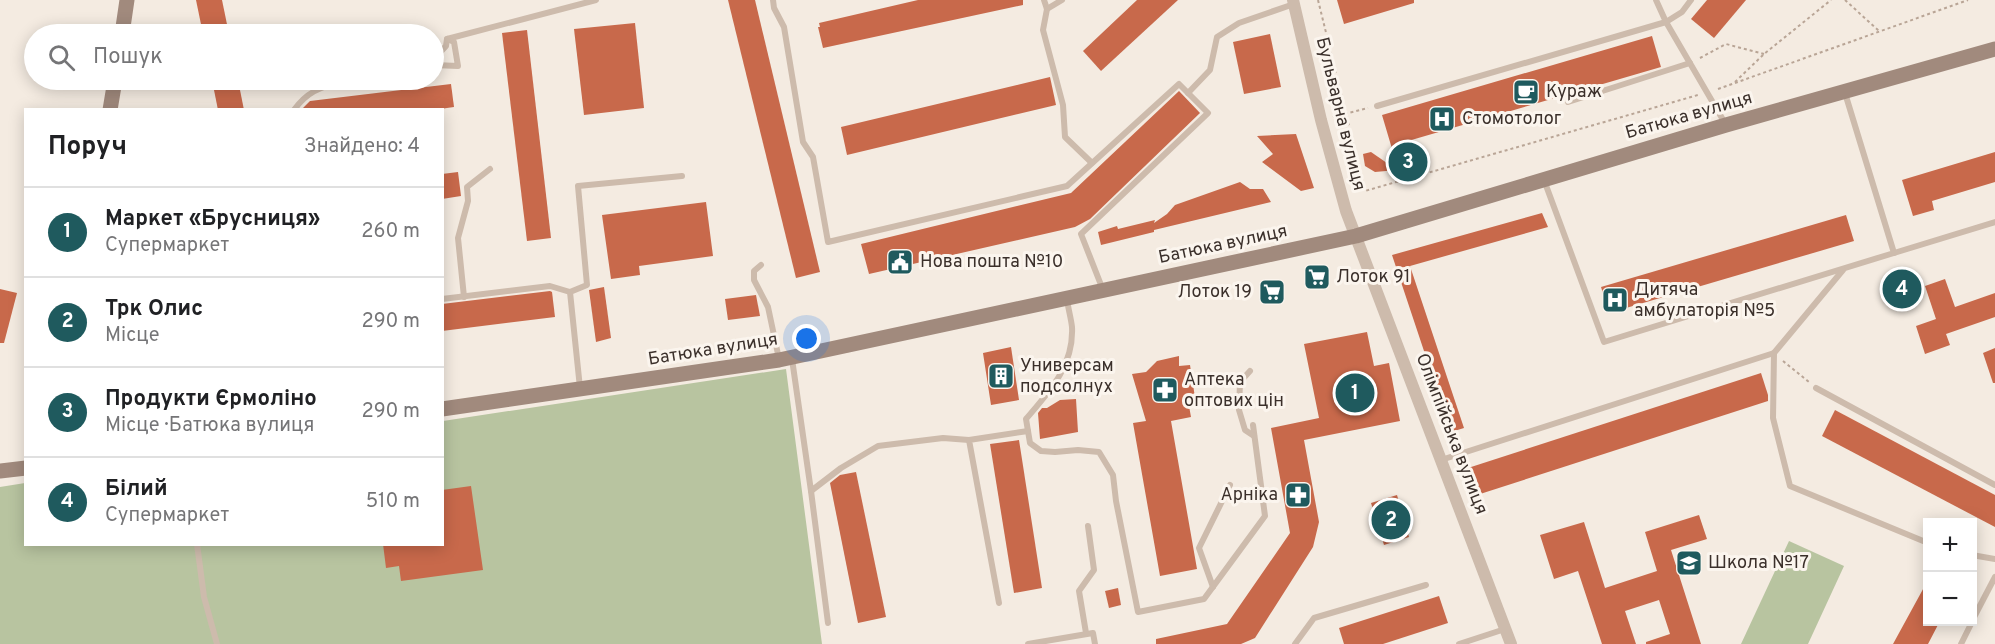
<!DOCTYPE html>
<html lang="uk">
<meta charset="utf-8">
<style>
:root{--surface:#fff;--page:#f6f6f6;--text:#202124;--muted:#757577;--line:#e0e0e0;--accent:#1f5a5e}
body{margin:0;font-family:Overpass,sans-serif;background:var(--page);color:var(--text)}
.controls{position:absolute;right:18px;bottom:18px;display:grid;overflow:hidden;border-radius:0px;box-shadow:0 3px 15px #0003}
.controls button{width:54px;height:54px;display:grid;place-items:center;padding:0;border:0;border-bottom:2px solid var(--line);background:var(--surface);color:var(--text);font:30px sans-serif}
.you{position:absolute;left:807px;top:339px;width:21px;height:21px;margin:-15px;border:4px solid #fff;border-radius:50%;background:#1a73e8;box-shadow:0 0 0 9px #1a73e833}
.badge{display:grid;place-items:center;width:39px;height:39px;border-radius:50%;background:var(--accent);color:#fff;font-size:20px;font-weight:700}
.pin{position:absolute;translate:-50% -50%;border:3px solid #fff;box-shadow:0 2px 6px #0006}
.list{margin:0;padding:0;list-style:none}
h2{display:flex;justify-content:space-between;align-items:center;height:78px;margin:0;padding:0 24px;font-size:26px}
h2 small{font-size:20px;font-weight:400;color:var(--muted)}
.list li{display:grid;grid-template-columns:39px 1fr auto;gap:18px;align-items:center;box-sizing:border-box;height:90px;padding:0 24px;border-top:2px solid var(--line)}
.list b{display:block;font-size:22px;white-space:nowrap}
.list p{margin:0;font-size:20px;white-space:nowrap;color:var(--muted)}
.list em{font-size:20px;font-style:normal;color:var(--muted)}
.icon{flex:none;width:33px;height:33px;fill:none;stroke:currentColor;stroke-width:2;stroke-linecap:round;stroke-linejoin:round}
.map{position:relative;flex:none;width:1995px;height:644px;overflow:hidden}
.search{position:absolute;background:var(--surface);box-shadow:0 3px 15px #0003;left:24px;top:24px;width:420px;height:66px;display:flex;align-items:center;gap:15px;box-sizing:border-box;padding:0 21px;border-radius:33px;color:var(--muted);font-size:22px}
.panel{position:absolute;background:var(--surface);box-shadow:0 3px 15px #0003;left:24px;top:108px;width:420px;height:438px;border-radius:0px}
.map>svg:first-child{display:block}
.green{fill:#b8c4a0}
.building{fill:#c8694b}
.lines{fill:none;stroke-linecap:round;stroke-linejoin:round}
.path{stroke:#b9a596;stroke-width:2;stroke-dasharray:3 3;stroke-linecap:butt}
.lane{stroke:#cdbbac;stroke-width:6}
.street{stroke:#cdbbac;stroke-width:12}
.secondary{stroke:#a18a7d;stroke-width:15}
.labels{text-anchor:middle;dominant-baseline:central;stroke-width:6;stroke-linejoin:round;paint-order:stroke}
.poi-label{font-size:18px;fill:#3b302b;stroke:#fbf5ee;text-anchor:start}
.street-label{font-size:18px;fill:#3b302b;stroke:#fbf5ee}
</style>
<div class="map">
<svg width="1995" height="644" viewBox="0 0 1995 644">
<rect width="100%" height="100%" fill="#f4ebe1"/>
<!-- green -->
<g class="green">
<polygon points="786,369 822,644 0,644 0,487 25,483 26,544 442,544 443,421"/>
<polygon points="1789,541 1844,566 1808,644 1741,644"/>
</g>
<!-- building -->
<g class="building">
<polygon points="196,0 222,0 229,34 203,34"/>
<polygon points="728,0 755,0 820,272 796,278"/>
<polygon points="918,0 1023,0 1023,5 823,48 818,27 820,27 819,23"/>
<polygon points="1137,0 1178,0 1101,71 1083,51"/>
<polygon points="1337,0 1414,0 1414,3 1344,24"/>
<polygon points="1707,0 1746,0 1714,38 1691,19"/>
<polygon points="635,23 644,108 584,115 574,29"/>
<polygon points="527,30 551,238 527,241 502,33"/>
<polygon points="1270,34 1281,87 1244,94 1233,42"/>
<polygon points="1652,36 1661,67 1408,141 1416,165 1398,169 1382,115"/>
<polygon points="1050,77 1056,105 847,155 841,127"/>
<polygon points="212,80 238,80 244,110 218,110"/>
<polygon points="451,84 454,107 433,110 301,110 310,101"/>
<polygon points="1179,91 1200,113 1090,219 1075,227 869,274 861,244 1071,193"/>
<polygon points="1296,134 1314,188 1301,191 1262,162 1273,154 1257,136"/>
<polygon points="1371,152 1397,170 1375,172 1365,166 1363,154"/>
<polygon points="1995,152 1995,182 1932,201 1934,210 1913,216 1902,180"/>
<polygon points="458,172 461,196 442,199 442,174"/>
<polygon points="1240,182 1250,189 1263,189 1271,202 1154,230 1154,232 1101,245 1098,232 1117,226 1118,229 1155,220 1154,223 1167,214 1175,205"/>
<polygon points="706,202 713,256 639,266 640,275 611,279 602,215"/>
<polygon points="1542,213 1548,227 1410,266 1464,428 1451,432 1392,255"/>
<polygon points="1846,215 1854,241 1609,313 1601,287"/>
<polygon points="1945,279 1955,307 1995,293 1995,317 1946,334 1950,345 1925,354 1916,326 1936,319 1925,286"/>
<polygon points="1907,280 1912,294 1897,299 1892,285"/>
<polygon points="604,287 611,338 596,342 589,290"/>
<polygon points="0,289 17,293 4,343 0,343"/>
<polygon points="550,291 552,292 555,317 442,331 442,304"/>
<polygon points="756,295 760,316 728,320 725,299"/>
<polygon points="1367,332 1374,366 1389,363 1400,421 1304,440 1319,522 1313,547 1255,638 1241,644 1156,644 1156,639 1227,624 1290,533 1271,428 1319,418 1304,344"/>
<polygon points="1011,347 1019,400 991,405 983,353"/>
<polygon points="1995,348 1995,383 1993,383 1983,353"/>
<polygon points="1179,356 1179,366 1190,365 1196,404 1189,406 1191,417 1171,421 1197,569 1160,576 1133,423 1146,421 1132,374 1146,372 1157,361"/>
<polygon points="1761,373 1768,395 1768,401 1477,495 1468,468"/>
<polygon points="1076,399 1078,432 1040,439 1038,413 1042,408 1047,408 1060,400"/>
<polygon points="1835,410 1995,495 1995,527 1822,436"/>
<polygon points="1019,440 1042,588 1014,593 990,444"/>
<polygon points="856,472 886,617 858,623 830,483 840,475"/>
<polygon points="471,486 483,570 401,581 399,566 386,568 383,544 442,544 442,490"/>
<polygon points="1397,495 1409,537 1384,545 1371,503"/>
<polygon points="1699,515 1707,539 1671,550 1701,644 1646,644 1646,642 1670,634 1659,600 1625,611 1636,644 1602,644 1578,571 1554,579 1540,535 1584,522 1605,588 1657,571 1645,532"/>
<polygon points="1928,580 1928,621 1940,621 1928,644 1893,644"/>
<polygon points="1118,588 1121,605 1109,608 1105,591"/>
<polygon points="1439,596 1448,623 1383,644 1344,644 1339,628"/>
</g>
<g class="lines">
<!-- path -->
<g class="path">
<polyline points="1318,0 1365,191 1698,95"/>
<polyline points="1845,0 1879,31"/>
<polyline points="1700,58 1726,44 1764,54"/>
<polyline points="1735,82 1764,54 1831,0"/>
<polyline points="1718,89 1968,0"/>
<polyline points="1333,117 1368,108"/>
<polyline points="1783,361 1809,382"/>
</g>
<!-- lane -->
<g class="lane">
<polyline points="773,0 774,8 784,27 803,142 813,157 828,242 1067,186 1179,84 1208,113 1081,234 1103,290"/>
<polyline points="1044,0 1047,9 1043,30 1063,105 1065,137 1092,163"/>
<polyline points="1656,0 1666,22 1726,125"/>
<polyline points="1047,9 1062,0"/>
<polyline points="447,39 596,0"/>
<polyline points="434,59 446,46 447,39"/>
<polyline points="434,65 458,66 454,42 448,39"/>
<polyline points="1188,93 1210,70 1217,37 1239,23 1294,4"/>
<polyline points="1568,102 1690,63"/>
<polyline points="1377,106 1666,22 1682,12 1691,0"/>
<path d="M294,110C308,90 323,87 344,80"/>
<polyline points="1544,180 1604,342 1894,253 1845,93"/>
<polyline points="1894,253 1995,222"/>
<polyline points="761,265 754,271 754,280 768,307 779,359"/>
<polyline points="464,297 458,238 468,201 467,187 490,169"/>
<polyline points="442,299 550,286 570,292"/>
<path d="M1067,299C1068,308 1071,318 1072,327C1074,366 1049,392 1026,419L1030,443L1041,451L1055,452L1078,450L1099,452L1113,475L1116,501L1138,612L1204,599L1265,516L1253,425"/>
<polyline points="1774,353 1773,418 1790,486 1928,543"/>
<polyline points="792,359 811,491 841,468 878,446 943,438 969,440"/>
<polyline points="1250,371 1240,382 1239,410 1245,430 1254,436"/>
<polyline points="580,388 570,292 587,285 578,186 682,176"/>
<polyline points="1816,388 1995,485"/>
<polyline points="1441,460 1774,353 1843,270"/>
<polyline points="811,491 828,623"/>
<polyline points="197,544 204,597 217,644"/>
<polyline points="1972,555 1995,559"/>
<polyline points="1213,587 1199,548 1230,485"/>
<polyline points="999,603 969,440 1028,431"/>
<polyline points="1972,621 1995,577"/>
<polyline points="1086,633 1079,591 1094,570 1088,526"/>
<polyline points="1028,644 1093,633 1095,644"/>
<polyline points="1295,644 1314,618 1426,585"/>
<polyline points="1459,644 1505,629"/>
<polyline points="1961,644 1972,622"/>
</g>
<!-- street -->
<polyline class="street" points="1293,0 1321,120 1346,211 1511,644"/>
<!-- secondary -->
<g class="secondary">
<polyline points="122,34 127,0"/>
<polyline points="110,110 115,80"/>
<polyline points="442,409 779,360 1356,236 1726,125 1995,49"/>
<polyline points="0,471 26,468"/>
</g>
</g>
<!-- icons -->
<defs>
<symbol id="cafe-square" viewBox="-11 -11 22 22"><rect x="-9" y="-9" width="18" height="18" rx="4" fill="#1f5a5e" stroke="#fbf5ee"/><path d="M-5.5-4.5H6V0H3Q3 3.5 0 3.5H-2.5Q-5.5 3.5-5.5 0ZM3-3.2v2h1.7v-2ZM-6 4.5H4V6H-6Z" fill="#fff"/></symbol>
<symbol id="hospital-square" viewBox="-11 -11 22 22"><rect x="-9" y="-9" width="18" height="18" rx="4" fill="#1f5a5e" stroke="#fbf5ee"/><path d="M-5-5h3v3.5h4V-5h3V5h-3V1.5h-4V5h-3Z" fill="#fff"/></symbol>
<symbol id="civic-square" viewBox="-11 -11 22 22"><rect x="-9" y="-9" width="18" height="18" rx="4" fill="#1f5a5e" stroke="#fbf5ee"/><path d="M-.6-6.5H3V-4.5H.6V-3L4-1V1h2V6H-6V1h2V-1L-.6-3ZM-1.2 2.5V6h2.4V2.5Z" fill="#fff"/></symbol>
<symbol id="supermarket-square" viewBox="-11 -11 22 22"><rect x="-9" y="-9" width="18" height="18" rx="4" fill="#1f5a5e" stroke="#fbf5ee"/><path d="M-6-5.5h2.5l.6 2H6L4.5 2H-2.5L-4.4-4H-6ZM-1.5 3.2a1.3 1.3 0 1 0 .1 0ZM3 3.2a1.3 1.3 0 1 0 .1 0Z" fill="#fff"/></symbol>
<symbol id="building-square" viewBox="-11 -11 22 22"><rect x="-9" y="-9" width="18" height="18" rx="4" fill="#1f5a5e" stroke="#fbf5ee"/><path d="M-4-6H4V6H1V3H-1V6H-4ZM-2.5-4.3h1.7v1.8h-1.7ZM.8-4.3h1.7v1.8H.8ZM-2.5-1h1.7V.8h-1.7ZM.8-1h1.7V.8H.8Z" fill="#fff"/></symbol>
<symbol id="pharmacy-square" viewBox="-11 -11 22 22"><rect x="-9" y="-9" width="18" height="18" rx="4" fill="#1f5a5e" stroke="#fbf5ee"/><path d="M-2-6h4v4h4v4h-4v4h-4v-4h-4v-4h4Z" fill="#fff"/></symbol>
<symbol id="school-square" viewBox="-11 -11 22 22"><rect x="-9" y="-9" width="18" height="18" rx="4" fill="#1f5a5e" stroke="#fbf5ee"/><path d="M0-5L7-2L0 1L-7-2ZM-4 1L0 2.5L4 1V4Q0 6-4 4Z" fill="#fff"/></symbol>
</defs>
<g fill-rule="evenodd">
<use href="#cafe-square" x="1511" y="77" width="30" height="30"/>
<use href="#hospital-square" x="1427" y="104" width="30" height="30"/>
<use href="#civic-square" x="885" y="247" width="30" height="30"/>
<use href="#supermarket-square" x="1302" y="262" width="30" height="30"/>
<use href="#supermarket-square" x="1257" y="277" width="30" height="30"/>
<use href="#hospital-square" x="1600" y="285" width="30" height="30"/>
<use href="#building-square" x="986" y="361" width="30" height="30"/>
<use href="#pharmacy-square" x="1150" y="375" width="30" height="30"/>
<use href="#pharmacy-square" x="1283" y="480" width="30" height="30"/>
<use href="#school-square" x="1674" y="548" width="30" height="30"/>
</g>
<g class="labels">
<!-- poi labels -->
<g class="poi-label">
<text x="1546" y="92">Кураж</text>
<text x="1462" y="119">Стомотолог</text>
<text x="920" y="262">Нова пошта №10</text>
<text x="1336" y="277">Лоток 91</text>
<text x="1634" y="290">Дитяча<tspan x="1634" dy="21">амбулаторія №5</tspan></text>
<text x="1252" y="292" text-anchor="end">Лоток 19</text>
<text x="1020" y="366">Универсам<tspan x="1020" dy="21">подсолнух</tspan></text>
<text x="1184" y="380">Аптека<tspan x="1184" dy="21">оптових цін</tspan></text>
<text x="1278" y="495" text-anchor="end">Арніка</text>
<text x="1708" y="563">Школа №17</text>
</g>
<!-- street labels -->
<g class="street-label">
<text transform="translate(1340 114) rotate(76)">Бульварна вулиця</text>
<text transform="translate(1689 116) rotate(-16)">Батюка вулиця</text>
<text transform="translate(1223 245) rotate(-12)">Батюка вулиця</text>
<text transform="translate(713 350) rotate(-9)">Батюка вулиця</text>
<text transform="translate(1451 434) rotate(69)">Олімпійська вулиця</text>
</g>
</g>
</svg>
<div class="controls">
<button>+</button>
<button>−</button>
</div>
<div class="you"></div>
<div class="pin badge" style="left:1355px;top:393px">1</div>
<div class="pin badge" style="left:1391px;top:520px">2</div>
<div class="pin badge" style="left:1408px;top:162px">3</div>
<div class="pin badge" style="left:1902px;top:289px">4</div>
<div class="search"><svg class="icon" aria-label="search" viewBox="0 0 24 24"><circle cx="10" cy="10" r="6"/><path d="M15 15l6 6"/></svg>Пошук</div>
<section class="panel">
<h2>Поруч<small>Знайдено: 4</small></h2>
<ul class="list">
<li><span class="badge">1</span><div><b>Маркет «Брусниця»</b><p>Супермаркет</p></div><em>260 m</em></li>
<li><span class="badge">2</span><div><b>Трк Олис</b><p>Місце</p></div><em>290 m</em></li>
<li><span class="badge">3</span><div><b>Продукти Єрмоліно</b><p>Місце · Батюка вулиця</p></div><em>290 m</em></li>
<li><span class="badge">4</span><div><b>Білий</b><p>Супермаркет</p></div><em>510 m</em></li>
</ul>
</section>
</div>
